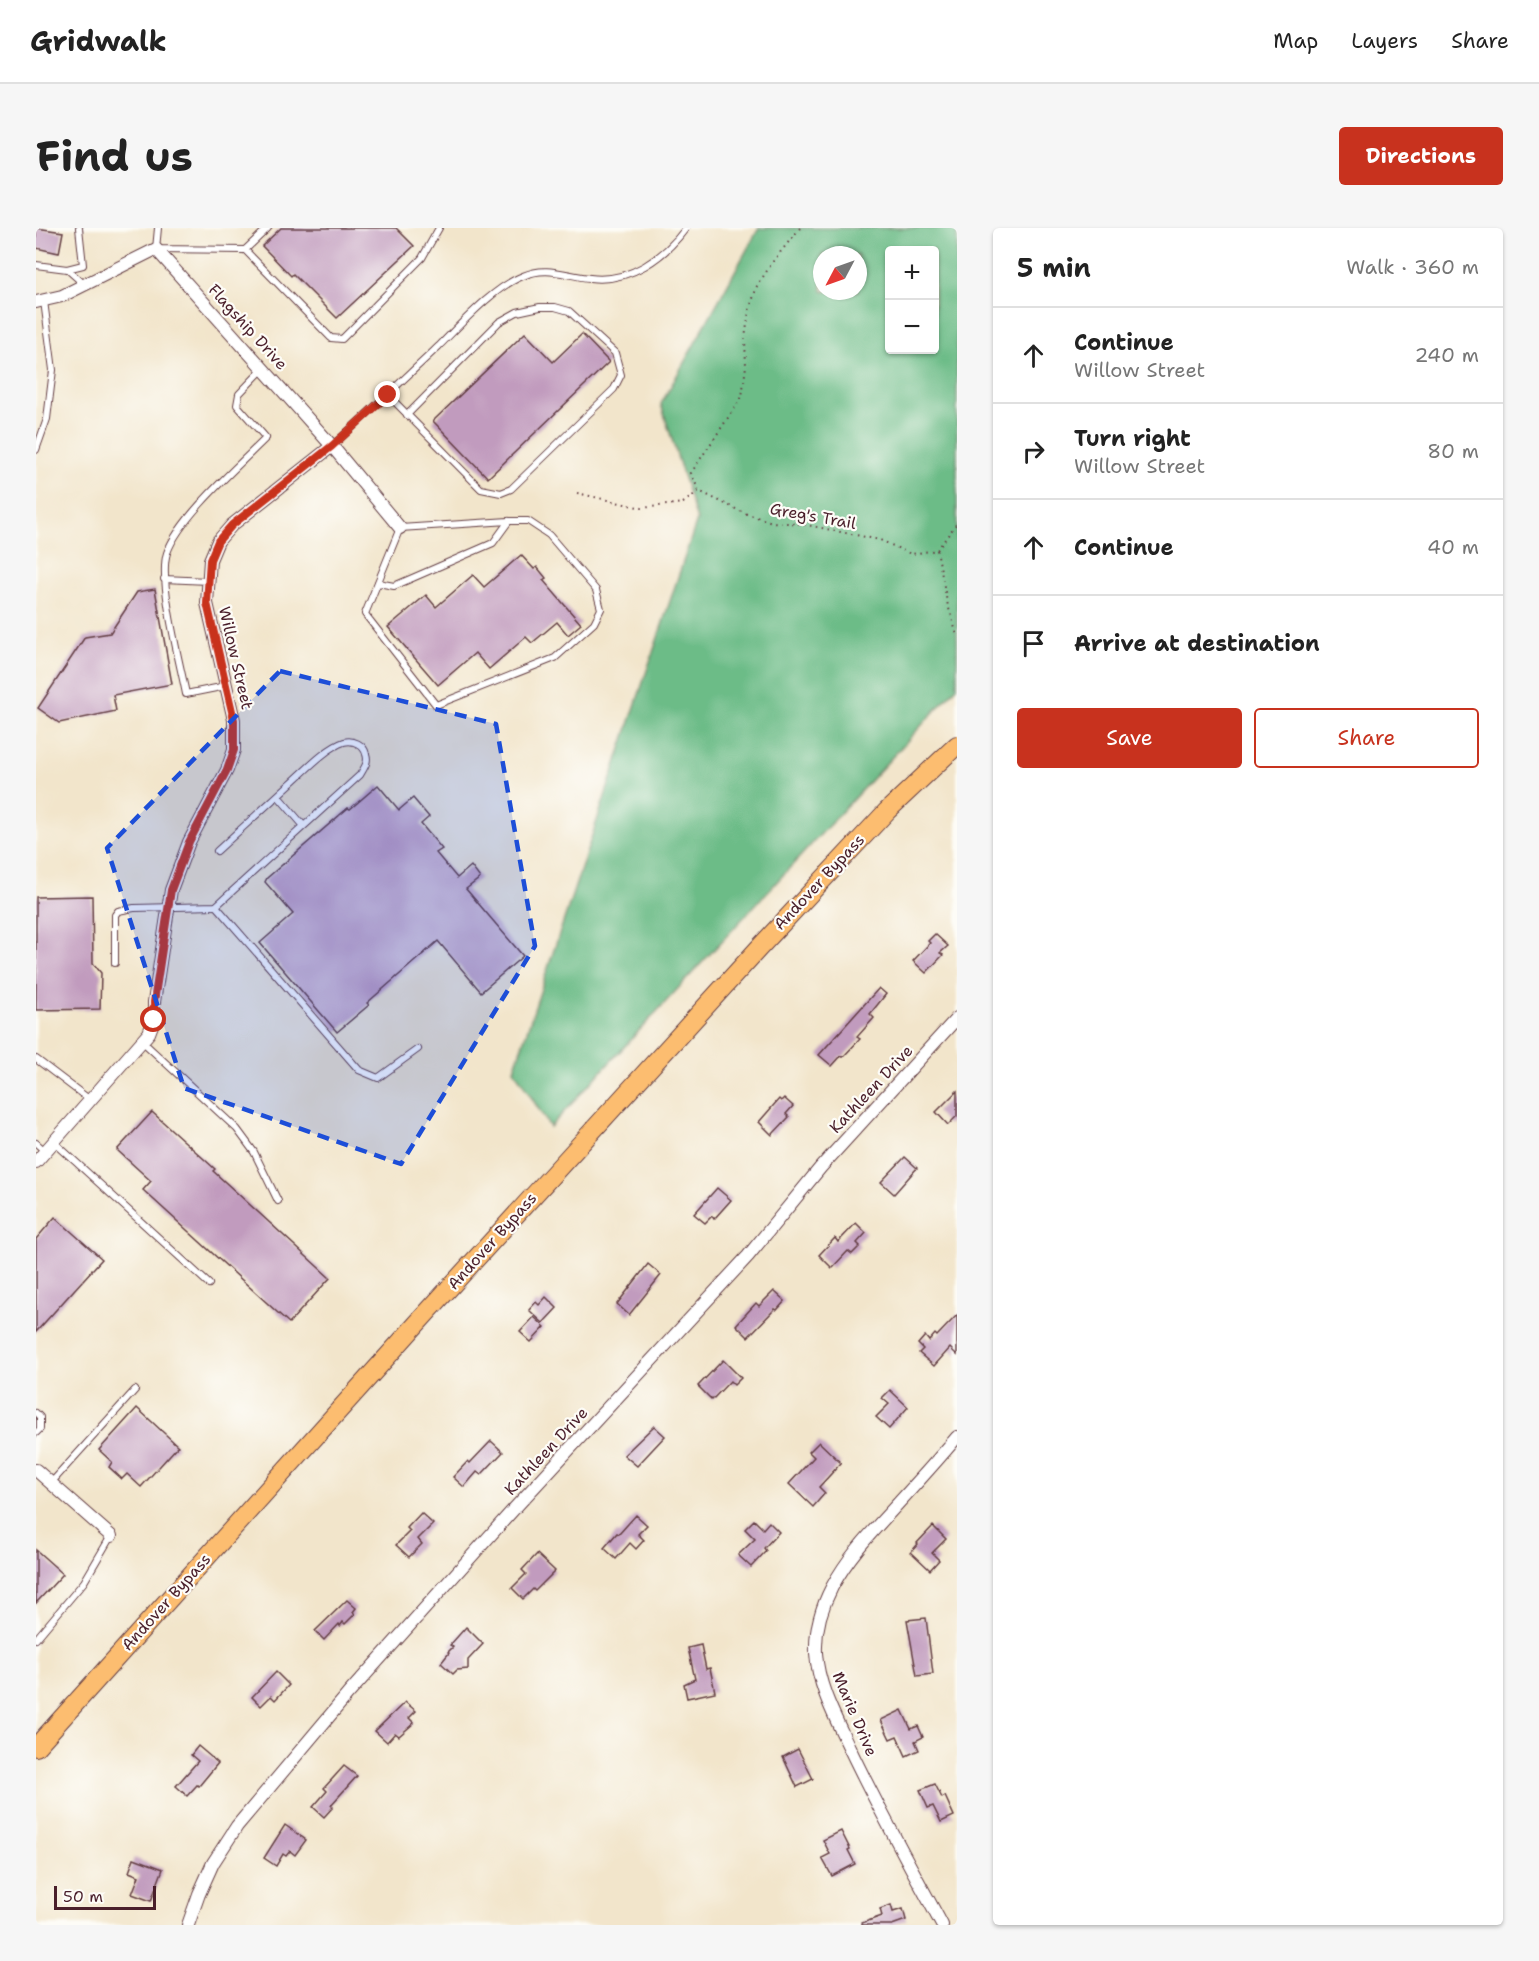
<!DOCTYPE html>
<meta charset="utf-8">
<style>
:root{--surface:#fff;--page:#f6f6f6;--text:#222;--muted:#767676;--line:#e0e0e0;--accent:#c8321e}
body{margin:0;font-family:"Shantell Sans",sans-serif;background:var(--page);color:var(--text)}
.controls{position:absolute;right:18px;top:18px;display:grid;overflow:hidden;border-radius:6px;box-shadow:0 2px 4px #0004}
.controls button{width:54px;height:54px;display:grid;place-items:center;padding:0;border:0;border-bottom:2px solid var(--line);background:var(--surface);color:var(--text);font:30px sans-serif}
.compass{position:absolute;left:777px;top:18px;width:54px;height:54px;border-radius:50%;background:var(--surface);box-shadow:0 2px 4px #0004;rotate:229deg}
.scale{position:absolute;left:18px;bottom:15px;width:102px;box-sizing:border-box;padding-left:6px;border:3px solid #4a1f2b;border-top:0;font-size:16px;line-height:21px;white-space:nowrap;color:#4a1f2b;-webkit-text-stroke:4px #fdfcf7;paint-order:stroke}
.stop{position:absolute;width:18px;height:18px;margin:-14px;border:4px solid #c8321e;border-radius:50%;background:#fff}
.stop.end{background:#c8321e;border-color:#fff;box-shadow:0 2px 6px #0008}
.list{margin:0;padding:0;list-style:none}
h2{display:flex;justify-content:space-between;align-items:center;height:78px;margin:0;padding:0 24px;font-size:26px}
h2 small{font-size:20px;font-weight:400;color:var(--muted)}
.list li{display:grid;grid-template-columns:39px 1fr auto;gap:18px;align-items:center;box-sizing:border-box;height:96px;padding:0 24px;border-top:2px solid var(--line)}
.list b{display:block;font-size:22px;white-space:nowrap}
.list p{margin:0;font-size:20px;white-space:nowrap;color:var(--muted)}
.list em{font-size:20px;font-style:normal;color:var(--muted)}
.actions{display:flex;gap:12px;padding:18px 24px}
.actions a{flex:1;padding:14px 0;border:2px solid var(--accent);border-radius:6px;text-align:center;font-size:21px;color:var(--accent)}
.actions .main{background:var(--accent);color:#fff}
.icon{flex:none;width:33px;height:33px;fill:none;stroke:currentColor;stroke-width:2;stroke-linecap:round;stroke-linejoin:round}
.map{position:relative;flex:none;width:921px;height:1697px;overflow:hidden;border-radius:6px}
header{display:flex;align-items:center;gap:36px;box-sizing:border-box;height:84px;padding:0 30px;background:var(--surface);border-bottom:2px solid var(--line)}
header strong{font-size:28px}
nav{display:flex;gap:33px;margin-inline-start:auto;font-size:21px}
.intro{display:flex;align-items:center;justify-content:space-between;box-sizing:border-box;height:144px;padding:0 36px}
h1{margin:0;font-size:42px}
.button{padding:15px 27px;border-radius:6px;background:var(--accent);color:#fff;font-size:21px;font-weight:700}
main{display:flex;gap:36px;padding:0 36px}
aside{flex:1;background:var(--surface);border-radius:6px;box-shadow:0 2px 4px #0004}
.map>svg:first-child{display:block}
.forest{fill:#6cbc87;stroke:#5b6e59;stroke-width:1.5;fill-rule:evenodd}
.building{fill:#c19bbe}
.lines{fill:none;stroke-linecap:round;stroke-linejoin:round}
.service-casing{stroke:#633d43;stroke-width:8}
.minor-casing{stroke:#633d43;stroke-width:14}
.primary-casing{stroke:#633d43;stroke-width:20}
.path{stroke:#633d43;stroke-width:2;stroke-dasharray:1.5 4.5;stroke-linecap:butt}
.service{stroke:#fff;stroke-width:6}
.minor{stroke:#fff;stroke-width:12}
.primary{stroke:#fcbd6f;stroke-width:18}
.route{stroke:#c8321e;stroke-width:8}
.marked{fill:#1d4ed8;fill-opacity:0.2;stroke:#1d4ed8;stroke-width:4.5;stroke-dasharray:12 8;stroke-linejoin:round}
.labels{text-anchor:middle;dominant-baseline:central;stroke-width:4.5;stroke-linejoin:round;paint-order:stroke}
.street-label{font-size:16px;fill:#4a1f2b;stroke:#fdfcf7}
</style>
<header>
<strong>Gridwalk</strong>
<nav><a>Map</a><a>Layers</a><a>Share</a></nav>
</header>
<div class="intro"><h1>Find us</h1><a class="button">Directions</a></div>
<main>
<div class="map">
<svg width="921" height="1697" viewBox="0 0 921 1697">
<rect width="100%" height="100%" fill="#fdfcf7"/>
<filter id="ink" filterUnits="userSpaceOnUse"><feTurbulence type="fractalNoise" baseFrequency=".0167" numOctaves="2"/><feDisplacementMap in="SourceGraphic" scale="12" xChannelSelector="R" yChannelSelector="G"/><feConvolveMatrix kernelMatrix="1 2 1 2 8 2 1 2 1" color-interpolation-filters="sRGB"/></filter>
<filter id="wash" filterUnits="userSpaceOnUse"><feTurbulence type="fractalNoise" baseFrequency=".008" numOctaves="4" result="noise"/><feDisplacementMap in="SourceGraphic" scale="24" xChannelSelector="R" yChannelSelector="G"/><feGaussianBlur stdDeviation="1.35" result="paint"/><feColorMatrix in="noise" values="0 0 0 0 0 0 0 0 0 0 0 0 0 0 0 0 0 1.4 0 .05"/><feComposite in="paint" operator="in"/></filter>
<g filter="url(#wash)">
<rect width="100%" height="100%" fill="#f2e5cb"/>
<!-- forest -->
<path class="forest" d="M723,0H921V459L514,899L478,842L661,292L625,176ZM854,22H898V122H854ZM786,27H822V63H786Z"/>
<g id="blocks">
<!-- building -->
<g class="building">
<polygon points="0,0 27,4 23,25 0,20"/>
<polygon points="245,0 360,0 378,18 301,90 257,46 255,48 226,18"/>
<polygon points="489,105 517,134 546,106 573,134 452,250 397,193"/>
<polygon points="485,327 498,341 501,339 510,350 507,352 545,396 532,407 521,394 496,415 490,409 453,441 439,425 402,457 352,399 390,367 400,379 437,347 448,359"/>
<polygon points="119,361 136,456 77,467 80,483 23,495 2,480 49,409 74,405 101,364"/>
<polygon points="342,557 363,582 377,570 393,589 385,596 406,621 400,625 421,650 435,638 444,650 430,661 487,728 445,764 402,713 331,775 333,777 301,804 224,715 257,686 229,654 231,650 312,580 314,581"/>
<polygon points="56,668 57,735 65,745 64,781 0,782 0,669"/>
<polygon points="899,706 912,718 904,725 907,727 890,745 877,733 894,715 892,713"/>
<polygon points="843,760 850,766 834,786 838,790 821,809 824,811 807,829 805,828 796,838 783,827"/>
<polygon points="921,863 921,888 912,897 900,884"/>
<polygon points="748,870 757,878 750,886 753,889 736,907 723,894 743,871 745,873"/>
<polygon points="116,884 179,941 177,943 294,1050 253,1095 107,962 115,953 81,922"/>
<polygon points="869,929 881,940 858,966 845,954"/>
<polygon points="681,960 695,972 678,991 676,988 669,995 658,986"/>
<polygon points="19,989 66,1031 0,1104 0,1011"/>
<polygon points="820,995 830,1005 821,1015 824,1018 816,1026 812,1023 796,1040 783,1027 799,1010 802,1014"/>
<polygon points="612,1036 625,1047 593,1087 581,1076"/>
<polygon points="738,1063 749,1073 741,1082 739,1081 712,1109 700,1097 720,1075 723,1078"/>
<polygon points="510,1069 521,1080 507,1095 493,1082 500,1074 503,1077"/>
<polygon points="921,1087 921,1127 914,1120 898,1138 883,1125 887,1121 882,1116 889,1108 893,1113 899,1106 901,1108"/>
<polygon points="498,1089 509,1099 495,1114 484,1104"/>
<polygon points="687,1132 705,1150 698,1157 694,1153 676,1172 662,1158"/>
<polygon points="854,1162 872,1179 853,1201 840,1189 853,1176 846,1170"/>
<polygon points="101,1180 142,1218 105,1259 91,1246 86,1251 73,1239 76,1234 63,1222"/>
<polygon points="618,1198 629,1208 601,1238 588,1227"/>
<polygon points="455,1213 467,1224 445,1247 441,1244 428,1259 417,1249 432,1233 434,1235"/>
<polygon points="783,1214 805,1235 783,1259 789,1265 777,1279 753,1256 778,1229 773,1224"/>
<polygon points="385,1285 397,1296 382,1311 386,1316 373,1329 360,1317 374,1303 371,1300"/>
<polygon points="600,1287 611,1297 602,1306 608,1312 600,1321 594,1315 580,1331 568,1320 581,1305 583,1306"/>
<polygon points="718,1292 727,1301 733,1294 743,1304 728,1320 730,1323 715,1339 702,1327 719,1311 709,1301"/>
<polygon points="897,1298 910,1311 896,1325 903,1332 894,1342 875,1324 882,1316 881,1315"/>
<polygon points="0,1322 27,1346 0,1375"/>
<polygon points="501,1326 519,1343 499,1363 497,1361 487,1371 476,1360 490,1346 486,1342"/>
<polygon points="311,1372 320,1380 317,1384 319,1386 309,1396 307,1394 304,1398 303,1396 288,1412 279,1403"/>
<polygon points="890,1390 897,1446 881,1448 871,1392"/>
<polygon points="430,1399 447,1416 432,1432 432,1441 421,1442 417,1446 405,1435 413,1425 412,1424 417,1419 414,1417"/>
<polygon points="665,1417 670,1441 674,1440 679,1464 651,1470 648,1456 659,1451 652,1420"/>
<polygon points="240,1444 253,1457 239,1472 235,1468 225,1478 216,1469"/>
<polygon points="369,1474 380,1483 373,1490 378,1495 363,1508 359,1505 351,1514 339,1503"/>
<polygon points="866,1482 875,1501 882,1498 887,1509 879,1513 883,1522 870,1528 861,1508 854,1511 845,1492"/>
<polygon points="162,1518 182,1535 163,1558 161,1557 151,1568 140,1558 162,1533 155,1527"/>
<polygon points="762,1521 777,1551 761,1559 747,1529"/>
<polygon points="308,1538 321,1548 295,1577 297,1579 288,1589 277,1579 291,1563 288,1560"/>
<polygon points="899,1556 906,1570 909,1568 918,1588 905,1594 897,1578 892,1580 884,1562"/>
<polygon points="249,1597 270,1612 259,1627 254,1623 250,1628 247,1626 240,1638 228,1630"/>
<polygon points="805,1603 814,1621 812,1622 819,1636 796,1648 786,1630 794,1626 787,1612"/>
<polygon points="98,1630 127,1641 115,1673 96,1666 103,1648 93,1644"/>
<polygon points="855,1677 857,1684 867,1681 870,1692 856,1697 826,1697 826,1695 846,1688 844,1681"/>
</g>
</g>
</g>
<g filter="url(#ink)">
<use href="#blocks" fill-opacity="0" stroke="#633d43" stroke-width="1.5"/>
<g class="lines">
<defs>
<g id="service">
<polyline points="122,0 120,21 209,22 232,0"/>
<polyline points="209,22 295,110 306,111 386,30 403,0"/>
<polyline points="0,37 31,41 49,57"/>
<polyline points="31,41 47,37 43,0"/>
<polyline points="352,167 445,261 465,265 475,261 578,161 585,147 579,125 533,83 519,79 504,79 481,84 463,94 371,187"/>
<path d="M296,218C332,185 368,151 403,118C425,96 458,59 487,48C512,37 529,48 554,50C593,55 628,30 650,0"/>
<polyline points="0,222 11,191 17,142 8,73"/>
<polygon points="473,293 492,293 513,307 560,362 565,381 558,395 519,430 400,477 329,386 364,300"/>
<polyline points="128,351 172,353"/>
<polyline points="342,355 358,358 457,315 473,293"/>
<path d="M190,458L150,466C144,435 122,352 131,325C143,290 202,238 230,210L201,177L203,166L227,141"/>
<polyline points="242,568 267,597"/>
<polyline points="180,678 323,842 342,850 382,821"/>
<path d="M79,735V687L82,683L98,680L180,678L324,547C328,540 333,534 330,526C328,517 317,511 308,514C290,520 268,544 253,557C229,579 205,601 181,623"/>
<polyline points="107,814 201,901 218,924 242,973"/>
<polyline points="0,831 54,872"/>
<polyline points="18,914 173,1056"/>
<polyline points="0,915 10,924"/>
<polyline points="0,1185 4,1189 4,1201 0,1205"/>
<polyline points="15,1255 99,1162"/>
<polyline points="0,1411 48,1354 75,1308"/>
</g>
<g id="minor">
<polyline points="0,74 26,68 120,21 296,218 364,300"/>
<polyline points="0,934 113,805 118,792 118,774 135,662 153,614 191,542 198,522 198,492 171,375 174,332 182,313 196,297 296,218"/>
<polyline points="0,1242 75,1308"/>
<polyline points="152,1697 163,1666 177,1635 201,1598 312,1466 477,1282 712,1028 785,939 921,790"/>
<path d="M906,1697C874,1638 842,1580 813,1519C799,1489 782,1458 780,1425C779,1401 785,1380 796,1359C812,1329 834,1306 857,1281C879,1257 900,1234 921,1209"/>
</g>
<polyline id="primary" points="0,1519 386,1090 722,721 851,583 921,517"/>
</defs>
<!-- service casing -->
<use href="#service" class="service-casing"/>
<!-- minor casing -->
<use href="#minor" class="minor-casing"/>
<!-- primary casing -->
<use href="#primary" class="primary-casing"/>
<!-- path -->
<g class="path">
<polyline points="764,0 738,32 721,58 713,83 709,110 710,138 706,169 655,245 663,263 708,285 736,294 766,296 844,312 875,326 901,322 921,295"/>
<polyline points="541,265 606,280 647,275 663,263"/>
<polyline points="901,322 911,374 921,407"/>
</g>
<!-- service -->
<use href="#service" class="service"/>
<!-- minor -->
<use href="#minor" class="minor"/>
<!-- primary -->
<use href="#primary" class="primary"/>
</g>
</g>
<g class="lines" filter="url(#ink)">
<!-- route -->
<polyline class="route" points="118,792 118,774 135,662 153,614 191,542 198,522 198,492 171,375 174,332 182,313 196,297 296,218 352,167"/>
</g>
<!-- marked area -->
<path class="marked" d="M244,443L460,496L499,718L365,936L148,860L71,620Z"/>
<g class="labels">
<!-- street labels -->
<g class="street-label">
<text transform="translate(212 99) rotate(48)">Flagship Drive</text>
<text transform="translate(777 288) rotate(10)">Greg's Trail</text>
<text transform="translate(200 430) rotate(77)">Willow Street</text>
<text transform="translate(783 654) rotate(-47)">Andover Bypass</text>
<text transform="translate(835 861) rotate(-47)">Kathleen Drive</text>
<text transform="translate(456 1013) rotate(-48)">Andover Bypass</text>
<text transform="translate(510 1223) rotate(-47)">Kathleen Drive</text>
<text transform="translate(130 1374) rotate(-48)">Andover Bypass</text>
<text transform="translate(819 1486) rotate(67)">Marie Drive</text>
</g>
</g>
</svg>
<div class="controls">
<button>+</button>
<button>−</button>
</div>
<svg class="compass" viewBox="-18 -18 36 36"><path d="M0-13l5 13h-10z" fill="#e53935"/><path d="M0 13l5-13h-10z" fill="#767676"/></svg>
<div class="scale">50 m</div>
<div class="stop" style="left:118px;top:792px"></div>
<div class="stop end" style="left:352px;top:167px"></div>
</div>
<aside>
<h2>5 min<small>Walk · 360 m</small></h2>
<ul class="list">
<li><svg class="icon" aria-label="ahead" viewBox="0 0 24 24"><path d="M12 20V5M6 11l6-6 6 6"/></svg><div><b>Continue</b><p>Willow Street</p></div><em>240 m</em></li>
<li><svg class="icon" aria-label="right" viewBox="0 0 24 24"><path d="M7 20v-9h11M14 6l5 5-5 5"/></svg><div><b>Turn right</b><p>Willow Street</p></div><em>80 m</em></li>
<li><svg class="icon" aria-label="ahead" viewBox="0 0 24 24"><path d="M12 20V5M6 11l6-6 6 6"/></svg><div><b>Continue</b></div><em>40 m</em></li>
<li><svg class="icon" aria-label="arrive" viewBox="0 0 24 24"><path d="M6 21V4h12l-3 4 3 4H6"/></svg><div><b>Arrive at destination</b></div></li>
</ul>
<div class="actions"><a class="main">Save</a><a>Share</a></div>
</aside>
</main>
